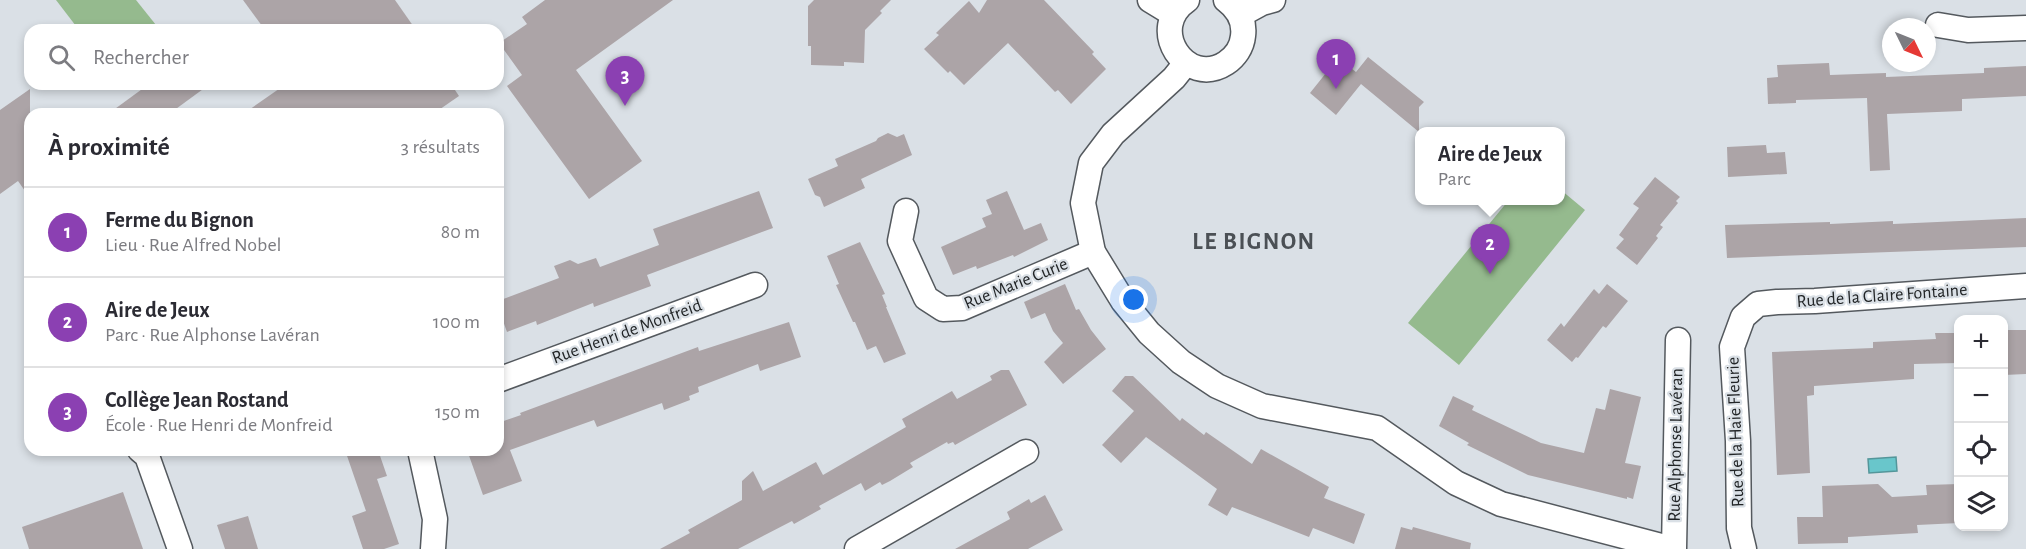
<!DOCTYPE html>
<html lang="fr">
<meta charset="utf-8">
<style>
:root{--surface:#fff;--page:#f7f7f7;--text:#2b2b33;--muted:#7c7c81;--line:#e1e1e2;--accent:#8b40b2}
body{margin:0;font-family:"Alegreya Sans",sans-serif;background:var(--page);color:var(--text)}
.controls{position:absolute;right:18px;bottom:18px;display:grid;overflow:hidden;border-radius:12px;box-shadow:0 3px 9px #0003}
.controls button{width:54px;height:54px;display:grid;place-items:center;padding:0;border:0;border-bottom:2px solid var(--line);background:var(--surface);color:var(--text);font:30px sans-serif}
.compass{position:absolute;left:1882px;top:18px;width:54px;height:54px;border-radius:50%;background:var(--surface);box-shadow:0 3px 9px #0003;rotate:133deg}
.you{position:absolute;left:1134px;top:300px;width:21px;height:21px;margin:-15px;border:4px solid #fff;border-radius:50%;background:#1a73e8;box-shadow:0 0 0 9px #1a73e833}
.badge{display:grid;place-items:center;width:39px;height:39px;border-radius:50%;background:var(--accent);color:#fff;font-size:20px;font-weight:700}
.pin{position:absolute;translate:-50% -50px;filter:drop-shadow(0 2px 3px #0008)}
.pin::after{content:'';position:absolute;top:32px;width:21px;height:18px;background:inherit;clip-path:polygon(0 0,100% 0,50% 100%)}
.popup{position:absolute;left:1415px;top:127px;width:150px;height:78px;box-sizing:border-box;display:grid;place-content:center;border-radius:12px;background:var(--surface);filter:drop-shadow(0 2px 4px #0005);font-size:20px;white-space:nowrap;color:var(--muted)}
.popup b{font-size:22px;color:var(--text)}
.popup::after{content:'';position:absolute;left:50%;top:100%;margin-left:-12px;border:12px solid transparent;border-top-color:var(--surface)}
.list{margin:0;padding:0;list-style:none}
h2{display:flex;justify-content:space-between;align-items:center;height:78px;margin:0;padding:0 24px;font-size:26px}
h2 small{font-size:20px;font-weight:400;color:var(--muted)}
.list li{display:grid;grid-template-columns:39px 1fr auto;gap:18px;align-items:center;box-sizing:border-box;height:90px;padding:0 24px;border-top:2px solid var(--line)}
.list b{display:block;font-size:22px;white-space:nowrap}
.list p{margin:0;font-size:20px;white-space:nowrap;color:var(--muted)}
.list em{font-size:20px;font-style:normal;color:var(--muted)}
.icon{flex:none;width:33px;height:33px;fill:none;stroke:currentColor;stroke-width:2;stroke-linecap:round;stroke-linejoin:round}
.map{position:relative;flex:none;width:2026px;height:549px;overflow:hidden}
.search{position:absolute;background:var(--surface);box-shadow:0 3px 9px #0003;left:24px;top:24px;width:480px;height:66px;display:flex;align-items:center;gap:15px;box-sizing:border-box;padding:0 21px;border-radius:18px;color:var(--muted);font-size:22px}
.panel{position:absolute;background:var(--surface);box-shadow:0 3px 9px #0003;left:24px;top:108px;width:480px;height:348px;border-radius:18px}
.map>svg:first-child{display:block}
.green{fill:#95ba8e}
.water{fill:#69c6cb;stroke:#54969a;stroke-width:1.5}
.building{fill:#aca4a7}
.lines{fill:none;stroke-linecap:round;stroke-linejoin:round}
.street-casing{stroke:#54595e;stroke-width:27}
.street{stroke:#fff;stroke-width:24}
.labels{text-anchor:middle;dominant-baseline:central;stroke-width:4.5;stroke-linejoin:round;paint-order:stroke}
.street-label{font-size:18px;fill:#222527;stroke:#dae0e6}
.district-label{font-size:24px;font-weight:bold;letter-spacing:1.5px;fill:#4b5055;stroke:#dae0e6}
</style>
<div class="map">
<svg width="2026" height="549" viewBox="0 0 2026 549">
<rect width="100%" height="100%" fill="#dae0e6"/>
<!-- green -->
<g class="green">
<polygon points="56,0 136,0 160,30 79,30"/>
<polygon points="1561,190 1585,210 1459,365 1408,323 1508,201 1561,200"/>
</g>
<!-- water -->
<polygon class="water" points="1896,457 1897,471 1869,473 1868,459"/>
<!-- building -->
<g class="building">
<polygon points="243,0 395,0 416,30 265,30"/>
<polygon points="545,0 673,0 576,70 642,161 589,199 507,86 522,75 499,43 527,24 522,17"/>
<polygon points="814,0 891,0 880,11 882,13 865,30 864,63 844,62 844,66 811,65 811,46 808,46 808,6"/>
<polygon points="987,0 1044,0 1094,52 1092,54 1106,69 1071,104 1058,90 1055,92 1008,43 964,85 950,71 948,73 924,49 939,35 936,33 969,1 979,13"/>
<polygon points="1368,57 1424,102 1419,107 1419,132 1361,84 1336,115 1310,93 1338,58 1356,72"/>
<polygon points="1829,63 1830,75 1886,73 1886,77 1984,73 1984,68 2026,66 2026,96 1962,99 1962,111 1887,114 1890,170 1870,171 1867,98 1796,100 1796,103 1768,104 1767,78 1778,77 1777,65"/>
<polygon points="149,84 210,84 169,114 108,114"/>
<polygon points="286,84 451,84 459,96 433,114 243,114"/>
<polygon points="30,89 30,198 18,181 0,194 0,110"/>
<polygon points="888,133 897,137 904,134 912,155 861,179 865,188 824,207 820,197 815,195 808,179 838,166 835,159 876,141 878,138"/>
<polygon points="1766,145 1767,153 1785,152 1787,174 1728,177 1727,147"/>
<polygon points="1655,177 1680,197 1676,201 1678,203 1660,225 1663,227 1656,236 1658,238 1637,265 1616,248 1624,239 1619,235 1639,208 1633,204"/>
<polygon points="759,191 773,228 647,275 651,286 594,307 593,303 537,325 536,321 507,332 498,307 498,301 559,278 554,266 570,260 578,264 596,258 600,267 659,245 653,229"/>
<polygon points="1007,191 1024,230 1041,223 1048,240 1014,257 1013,255 977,269 976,266 953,275 941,247 986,227 982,218 992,214 986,200"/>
<polygon points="2026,218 2026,247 1727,258 1725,225 1830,222 1830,224 1893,221 1893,224"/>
<polygon points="860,242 885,294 882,295 887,307 886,307 906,354 884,363 876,346 867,350 855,322 853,322 836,285 839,284 827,256"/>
<polygon points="1065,284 1076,310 1079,309 1091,330 1106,349 1063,384 1044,362 1063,343 1053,331 1045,313 1031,319 1024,302"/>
<polygon points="1607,284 1628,301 1606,328 1603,326 1578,358 1576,357 1572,362 1547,340 1561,323 1564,327 1594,289 1599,294"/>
<polygon points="789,322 801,357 760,371 758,364 698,387 699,392 689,396 690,400 664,410 662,403 597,427 594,420 510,450 522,481 483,495 467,450 498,450 498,423 521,415 520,413 698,347 699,351"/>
<polygon points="2004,330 2026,330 2026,374 2004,375"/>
<polygon points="1935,333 1959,333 1959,363 1914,364 1914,379 1814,386 1814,395 1807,396 1810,473 1777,475 1772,352 1873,348 1873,342 1936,339"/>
<polygon points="1001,370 1009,370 1027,405 955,445 953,442 948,444 947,442 910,463 913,467 890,481 882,485 880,482 865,491 861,483 819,506 821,509 794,524 792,521 738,549 660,549 690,533 688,530 742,500 742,481 753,471 763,491 816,462 823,475 906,427 902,419 952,391 957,399 992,380 990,376"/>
<polygon points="1125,376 1133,376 1180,421 1182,418 1204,435 1206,432 1252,464 1261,449 1329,487 1324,498 1365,514 1354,544 1313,528 1309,537 1232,507 1227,516 1208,505 1217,489 1146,437 1121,463 1102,445 1134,411 1112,391"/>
<polygon points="1610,389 1641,397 1625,463 1641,466 1633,499 1627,497 1627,499 1528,475 1467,445 1469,443 1439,426 1453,396 1474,406 1472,410 1541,443 1584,453 1596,408 1605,410"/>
<polygon points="345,450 378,450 387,476 377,479 399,544 384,549 363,549 352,516 366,511"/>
<polygon points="1878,484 1892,497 1927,495 1926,485 1959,484 1959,523 1917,525 1918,533 1848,537 1848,543 1798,544 1797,517 1823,517 1822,486"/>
<polygon points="123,492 143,549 29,549 22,527"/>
<polygon points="1045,495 1063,530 1028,549 955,549 1010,519 1007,512 1029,499 1031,503"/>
<polygon points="248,516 258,549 225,549 217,525"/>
<polygon points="1401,527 1412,530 1413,527 1471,543 1470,549 1395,549"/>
</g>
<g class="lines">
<defs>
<g id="street">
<polyline points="1150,0 1173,14"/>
<path d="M1187,0C1146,28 1186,89 1226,63C1235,57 1242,47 1243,36C1245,21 1238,9 1226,0"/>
<polyline points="1240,15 1262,3 1273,0"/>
<polyline points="1938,25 1968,30 2026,28"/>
<polyline points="1186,63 1174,78 1113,134 1091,163 1083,203 1093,252 1123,301 1149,333 1181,362 1217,386 1262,406 1377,428 1456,483 1501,504 1673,549"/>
<polyline points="906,211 900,241 926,298 943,309 962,308 1093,252"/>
<polyline points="498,380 755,285"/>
<polyline points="140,450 147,456 180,549"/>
<polyline points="420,450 435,519 433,549"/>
<polyline points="857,549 1026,452"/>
<polyline points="1674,549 1678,340"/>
<polyline points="1744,549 1739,528 1738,441 1732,347 1743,317 1758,304 1777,302 1815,301 2026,286"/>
</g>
</defs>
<!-- street casing -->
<use href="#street" class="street-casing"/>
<!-- street -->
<use href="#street" class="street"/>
</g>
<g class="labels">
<!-- street labels -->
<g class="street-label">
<text transform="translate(1016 284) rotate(-22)">Rue Marie Curie</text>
<text transform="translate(1882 296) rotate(-4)">Rue de la Claire Fontaine</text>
<text transform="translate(627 332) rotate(-20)">Rue Henri de Monfreid</text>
<text transform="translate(1736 432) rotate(-92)">Rue de la Haie Fleurie</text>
<text transform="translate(1676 445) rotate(-89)">Rue Alphonse Lavéran</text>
</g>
<!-- district labels -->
<g class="district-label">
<text x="1254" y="242">LE BIGNON</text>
</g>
</g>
</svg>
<div class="controls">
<button>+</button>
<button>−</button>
<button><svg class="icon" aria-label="locate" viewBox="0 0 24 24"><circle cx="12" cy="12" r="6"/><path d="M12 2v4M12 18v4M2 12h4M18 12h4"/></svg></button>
<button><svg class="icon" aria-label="layers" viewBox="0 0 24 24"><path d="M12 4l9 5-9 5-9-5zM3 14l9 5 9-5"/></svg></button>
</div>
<svg class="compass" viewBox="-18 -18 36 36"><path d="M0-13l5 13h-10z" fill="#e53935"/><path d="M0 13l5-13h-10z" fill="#7c7c81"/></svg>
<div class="you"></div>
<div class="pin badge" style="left:1336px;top:89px">1</div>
<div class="pin badge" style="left:1490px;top:274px">2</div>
<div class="popup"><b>Aire de Jeux</b>Parc</div>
<div class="pin badge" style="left:625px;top:106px">3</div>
<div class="search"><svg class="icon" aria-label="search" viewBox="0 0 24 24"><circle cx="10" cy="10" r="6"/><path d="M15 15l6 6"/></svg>Rechercher</div>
<section class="panel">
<h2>À proximité<small>3 résultats</small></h2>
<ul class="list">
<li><span class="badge">1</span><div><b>Ferme du Bignon</b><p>Lieu · Rue Alfred Nobel</p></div><em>80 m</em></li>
<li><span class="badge">2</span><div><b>Aire de Jeux</b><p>Parc · Rue Alphonse Lavéran</p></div><em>100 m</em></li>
<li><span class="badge">3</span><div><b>Collège Jean Rostand</b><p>École · Rue Henri de Monfreid</p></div><em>150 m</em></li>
</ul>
</section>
</div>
